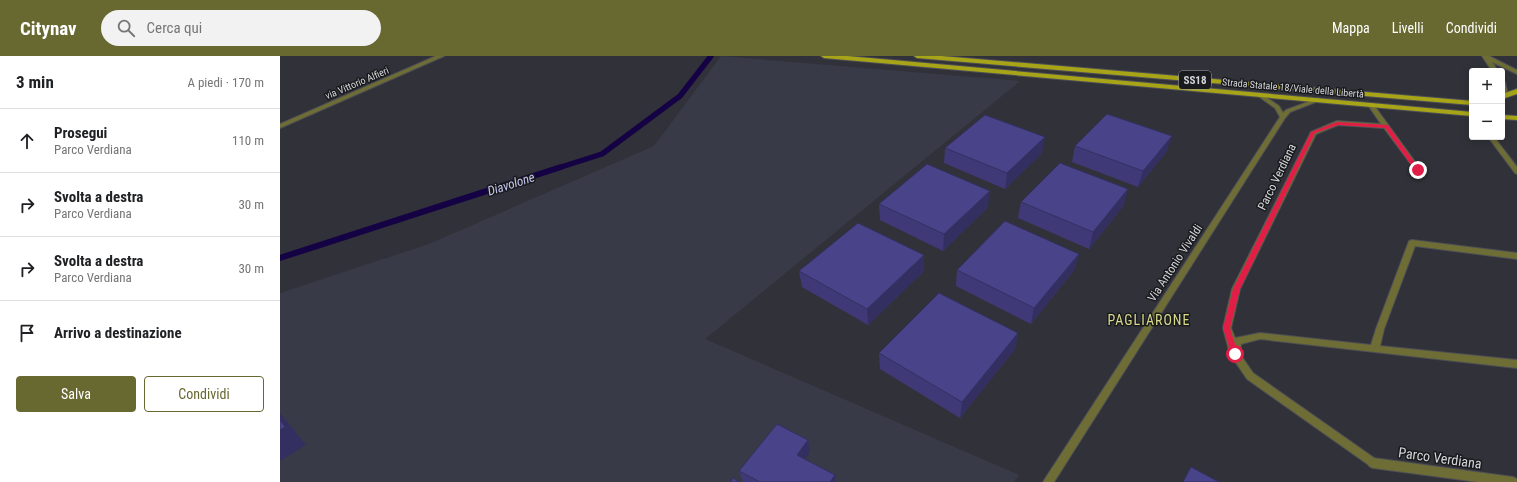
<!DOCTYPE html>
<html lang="it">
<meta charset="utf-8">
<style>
:root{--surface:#fff;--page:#f2f2f2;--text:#202124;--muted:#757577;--line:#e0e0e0;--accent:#686831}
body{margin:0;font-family:"Roboto Condensed",sans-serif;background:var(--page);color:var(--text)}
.controls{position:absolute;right:12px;top:12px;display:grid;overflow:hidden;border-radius:4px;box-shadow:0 2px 10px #0003}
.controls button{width:36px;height:36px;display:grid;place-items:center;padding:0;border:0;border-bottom:1px solid var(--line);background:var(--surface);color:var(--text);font:20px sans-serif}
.stop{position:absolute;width:12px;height:12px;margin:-9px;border:3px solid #e11d48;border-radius:50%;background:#fff}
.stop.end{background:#e11d48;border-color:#fff;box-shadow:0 1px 4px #0008}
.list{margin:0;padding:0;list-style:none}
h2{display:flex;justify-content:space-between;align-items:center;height:52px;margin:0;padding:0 16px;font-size:17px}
h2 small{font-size:13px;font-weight:400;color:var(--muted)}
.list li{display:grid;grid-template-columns:26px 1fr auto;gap:12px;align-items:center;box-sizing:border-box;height:64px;padding:0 16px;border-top:1px solid var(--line)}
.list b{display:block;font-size:15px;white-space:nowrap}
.list p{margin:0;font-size:13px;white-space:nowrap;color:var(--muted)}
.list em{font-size:13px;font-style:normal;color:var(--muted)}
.actions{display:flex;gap:8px;padding:12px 16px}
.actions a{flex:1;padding:9px 0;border:1px solid var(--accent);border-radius:4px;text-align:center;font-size:14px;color:var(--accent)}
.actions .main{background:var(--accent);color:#fff}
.icon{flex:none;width:22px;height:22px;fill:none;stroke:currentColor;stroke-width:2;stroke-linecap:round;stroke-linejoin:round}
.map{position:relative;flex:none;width:1237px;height:426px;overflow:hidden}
header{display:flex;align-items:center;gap:24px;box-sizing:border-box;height:56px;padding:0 20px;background:var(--accent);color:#fff}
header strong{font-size:19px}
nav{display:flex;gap:22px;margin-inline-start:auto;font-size:14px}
.search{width:280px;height:36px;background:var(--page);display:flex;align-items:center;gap:10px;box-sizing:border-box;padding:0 14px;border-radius:22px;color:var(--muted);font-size:15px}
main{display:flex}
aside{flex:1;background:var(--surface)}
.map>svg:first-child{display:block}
.built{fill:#393a47}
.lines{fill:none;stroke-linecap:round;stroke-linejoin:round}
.stream-far1{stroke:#140245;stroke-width:5.5}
.stream{stroke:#140245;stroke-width:6}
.service-casing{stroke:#4f4f56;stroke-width:2}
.minor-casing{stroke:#4f4f56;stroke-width:2}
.tertiary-casing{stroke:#4f4f56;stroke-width:2}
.primary-casing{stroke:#4f4f56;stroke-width:2}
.service{fill:#6d6d35;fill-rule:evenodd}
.minor{fill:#6d6d35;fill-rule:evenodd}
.tertiary{fill:#6d6d35;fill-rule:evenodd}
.primary{fill:#a7a517;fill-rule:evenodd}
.wall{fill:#3f3a77}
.shaded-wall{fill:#333061}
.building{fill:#49448a;stroke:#333061}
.route{fill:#e11d48}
.labels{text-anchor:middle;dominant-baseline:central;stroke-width:3;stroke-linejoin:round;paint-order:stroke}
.far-street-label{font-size:10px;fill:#d5d5da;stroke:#191a1d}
.shield{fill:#191a1d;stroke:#9d9da1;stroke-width:1}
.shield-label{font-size:11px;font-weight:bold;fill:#d5d5da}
.street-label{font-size:12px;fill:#d5d5da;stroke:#191a1d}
.water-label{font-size:13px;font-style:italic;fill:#c4c6ef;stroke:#191a1d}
.quarter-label{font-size:14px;letter-spacing:1px;fill:#d9d98b;stroke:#191a1d}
.near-street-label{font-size:14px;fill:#d5d5da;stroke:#191a1d}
</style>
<header>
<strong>Citynav</strong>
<div class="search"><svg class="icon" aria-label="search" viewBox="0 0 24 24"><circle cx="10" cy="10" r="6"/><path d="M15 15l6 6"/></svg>Cerca qui</div>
<nav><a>Mappa</a><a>Livelli</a><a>Condividi</a></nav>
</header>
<main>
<aside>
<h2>3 min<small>A piedi · 170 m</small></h2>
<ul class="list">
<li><svg class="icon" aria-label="ahead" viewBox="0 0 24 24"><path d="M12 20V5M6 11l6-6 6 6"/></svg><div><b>Prosegui</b><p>Parco Verdiana</p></div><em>110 m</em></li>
<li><svg class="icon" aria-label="right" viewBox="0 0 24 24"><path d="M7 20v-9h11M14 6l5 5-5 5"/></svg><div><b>Svolta a destra</b><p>Parco Verdiana</p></div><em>30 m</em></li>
<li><svg class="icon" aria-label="right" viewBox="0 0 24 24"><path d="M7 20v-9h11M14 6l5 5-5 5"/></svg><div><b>Svolta a destra</b><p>Parco Verdiana</p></div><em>30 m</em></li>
<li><svg class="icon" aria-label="arrive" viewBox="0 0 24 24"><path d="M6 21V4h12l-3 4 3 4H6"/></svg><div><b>Arrivo a destinazione</b></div></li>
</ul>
<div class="actions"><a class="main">Salva</a><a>Condividi</a></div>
</aside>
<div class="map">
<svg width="1237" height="426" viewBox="0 0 1237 426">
<rect width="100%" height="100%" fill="#313139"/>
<!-- built -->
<polygon class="built" points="441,0 740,25 425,283 739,419 734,426 0,426 0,237 149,188 374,90"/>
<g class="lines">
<!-- stream-far1 -->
<polyline class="stream-far1" points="278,112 322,98 400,40 431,0"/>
<!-- stream -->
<polyline class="stream" points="0,202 281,111"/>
<defs>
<polygon id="service" points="1091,47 1093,48 1141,114 1140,115 1136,115 1104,72 1058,69 1036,78 960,233 951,272 955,282 980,277 1091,289 1096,273 1129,185 1132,184 1237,197 1237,203 1135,190 1104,273 1100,290 1237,304 1237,312 980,283 961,288 960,298 973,317 1097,404 1098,407 1097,410 1093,412 967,323 950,298 943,272 952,233 1031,76 1057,65 1101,68 1088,49"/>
<g id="minor">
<polygon points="156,0 164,0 0,72 0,68"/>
<polygon points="1202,0 1209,0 1237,14 1237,18 1212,6 1218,15 1212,15"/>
<polygon points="1222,24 1225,26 1227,34 1225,41 1222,43"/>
<polygon points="1208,81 1214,81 1237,111 1237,118 1235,117"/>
<polygon points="1093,402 1233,421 1237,423 1237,426 1198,426 1093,412 1089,410 1088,407 1089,404"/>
</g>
<polygon id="tertiary" points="980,37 999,50 1003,57 1006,54 1036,43 1038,42 1041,44 1010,56 1005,62 774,426 763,426 1000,61 995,52 978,40 977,39"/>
<g id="primary">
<polygon points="541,0 567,0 1192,56 1192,60 544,2"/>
<polygon points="634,0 661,0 1192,45 1192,49 637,2"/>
<polygon points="1237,33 1237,38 1222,43 1222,38"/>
<polygon points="1222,59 1237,60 1237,64 1222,63"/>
</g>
</defs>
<!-- service casing -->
<use href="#service" class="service-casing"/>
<!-- minor casing -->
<use href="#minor" class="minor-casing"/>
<!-- tertiary casing -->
<use href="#tertiary" class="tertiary-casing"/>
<!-- primary casing -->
<use href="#primary" class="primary-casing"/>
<!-- service -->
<use href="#service" class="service"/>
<!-- minor -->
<use href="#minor" class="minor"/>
<!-- tertiary -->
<use href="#tertiary" class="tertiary"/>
<!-- primary -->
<use href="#primary" class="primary"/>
</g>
<!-- wall -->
<g class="wall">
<polygon points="795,90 887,95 858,131 792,106"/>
<polygon points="665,92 762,97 725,133 664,107"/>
<polygon points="741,146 844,149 809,193 738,162"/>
<polygon points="599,148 708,151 663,195 600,164"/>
<polygon points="799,198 794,214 751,268 676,230 677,214"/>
<polygon points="644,199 644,215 588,269 522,231 519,215"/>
<polygon points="738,277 735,293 680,362 600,313 599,297"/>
<polygon points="528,384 530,396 524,403 555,426 463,426 459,415"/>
</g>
<!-- shaded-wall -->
<g class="shaded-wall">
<polygon points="892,80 887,95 858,131 863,115"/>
<polygon points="765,81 762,97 725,133 727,117"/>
<polygon points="848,133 844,149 809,193 813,176"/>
<polygon points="710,135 708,151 663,195 664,178"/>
<polygon points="799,198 794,214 751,268 754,252"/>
<polygon points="644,199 644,215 588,269 587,253"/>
<polygon points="738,277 735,293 680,362 682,346"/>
<polygon points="0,357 26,389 0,405"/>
<polygon points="528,384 530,396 519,411 517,399"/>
<polygon points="555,419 555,426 550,426"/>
</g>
<!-- building -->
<g class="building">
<polygon points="827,58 892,80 863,115 795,90"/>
<polygon points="705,59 765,81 727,117 665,92"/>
<polygon points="780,107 848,133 813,176 741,146"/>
<polygon points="647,108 710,135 664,178 599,148"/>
<polygon points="725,165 799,198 754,252 677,214"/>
<polygon points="578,167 644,199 587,253 519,215"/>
<polygon points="659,237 738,277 682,346 599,297"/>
<polygon points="0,364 5,371 0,374"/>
<polygon points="497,368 528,384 517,399 555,419 550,426 480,426 459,415"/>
<polygon points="911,411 939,426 903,426"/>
<polygon points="453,422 459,426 450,426"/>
</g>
<!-- route -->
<polygon class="route" points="1057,66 1108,69 1140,114 1136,116 1105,72 1058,69 1035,77 960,233 950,272 958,298 957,300 952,300 943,272 953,233 1031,76"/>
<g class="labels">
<!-- far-street labels -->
<g class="far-street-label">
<text transform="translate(77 27) rotate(-23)">via Vittorio Alfieri</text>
<text transform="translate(1013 32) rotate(5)">Strada Statale 18/Viale della Libertà</text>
</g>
<!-- shield labels -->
<rect class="shield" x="899" y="15" width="32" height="18" rx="3"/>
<g class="shield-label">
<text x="915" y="24">SS18</text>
</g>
<!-- street labels -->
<g class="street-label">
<text transform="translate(997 121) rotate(-64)">Parco Verdiana</text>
<text transform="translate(895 207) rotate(-57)">Via Antonio Vivaldi</text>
</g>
<!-- water labels -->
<g class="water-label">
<text transform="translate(231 128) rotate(-18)">Diavolone</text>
</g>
<!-- quarter labels -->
<g class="quarter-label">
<text x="869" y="264">PAGLIARONE</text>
</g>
<!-- near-street labels -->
<g class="near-street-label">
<text transform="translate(1160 402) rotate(8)">Parco Verdiana</text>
</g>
</g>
</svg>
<div class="controls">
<button>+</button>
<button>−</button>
</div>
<div class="stop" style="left:955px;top:298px"></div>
<div class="stop end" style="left:1138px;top:114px"></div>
</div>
</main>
